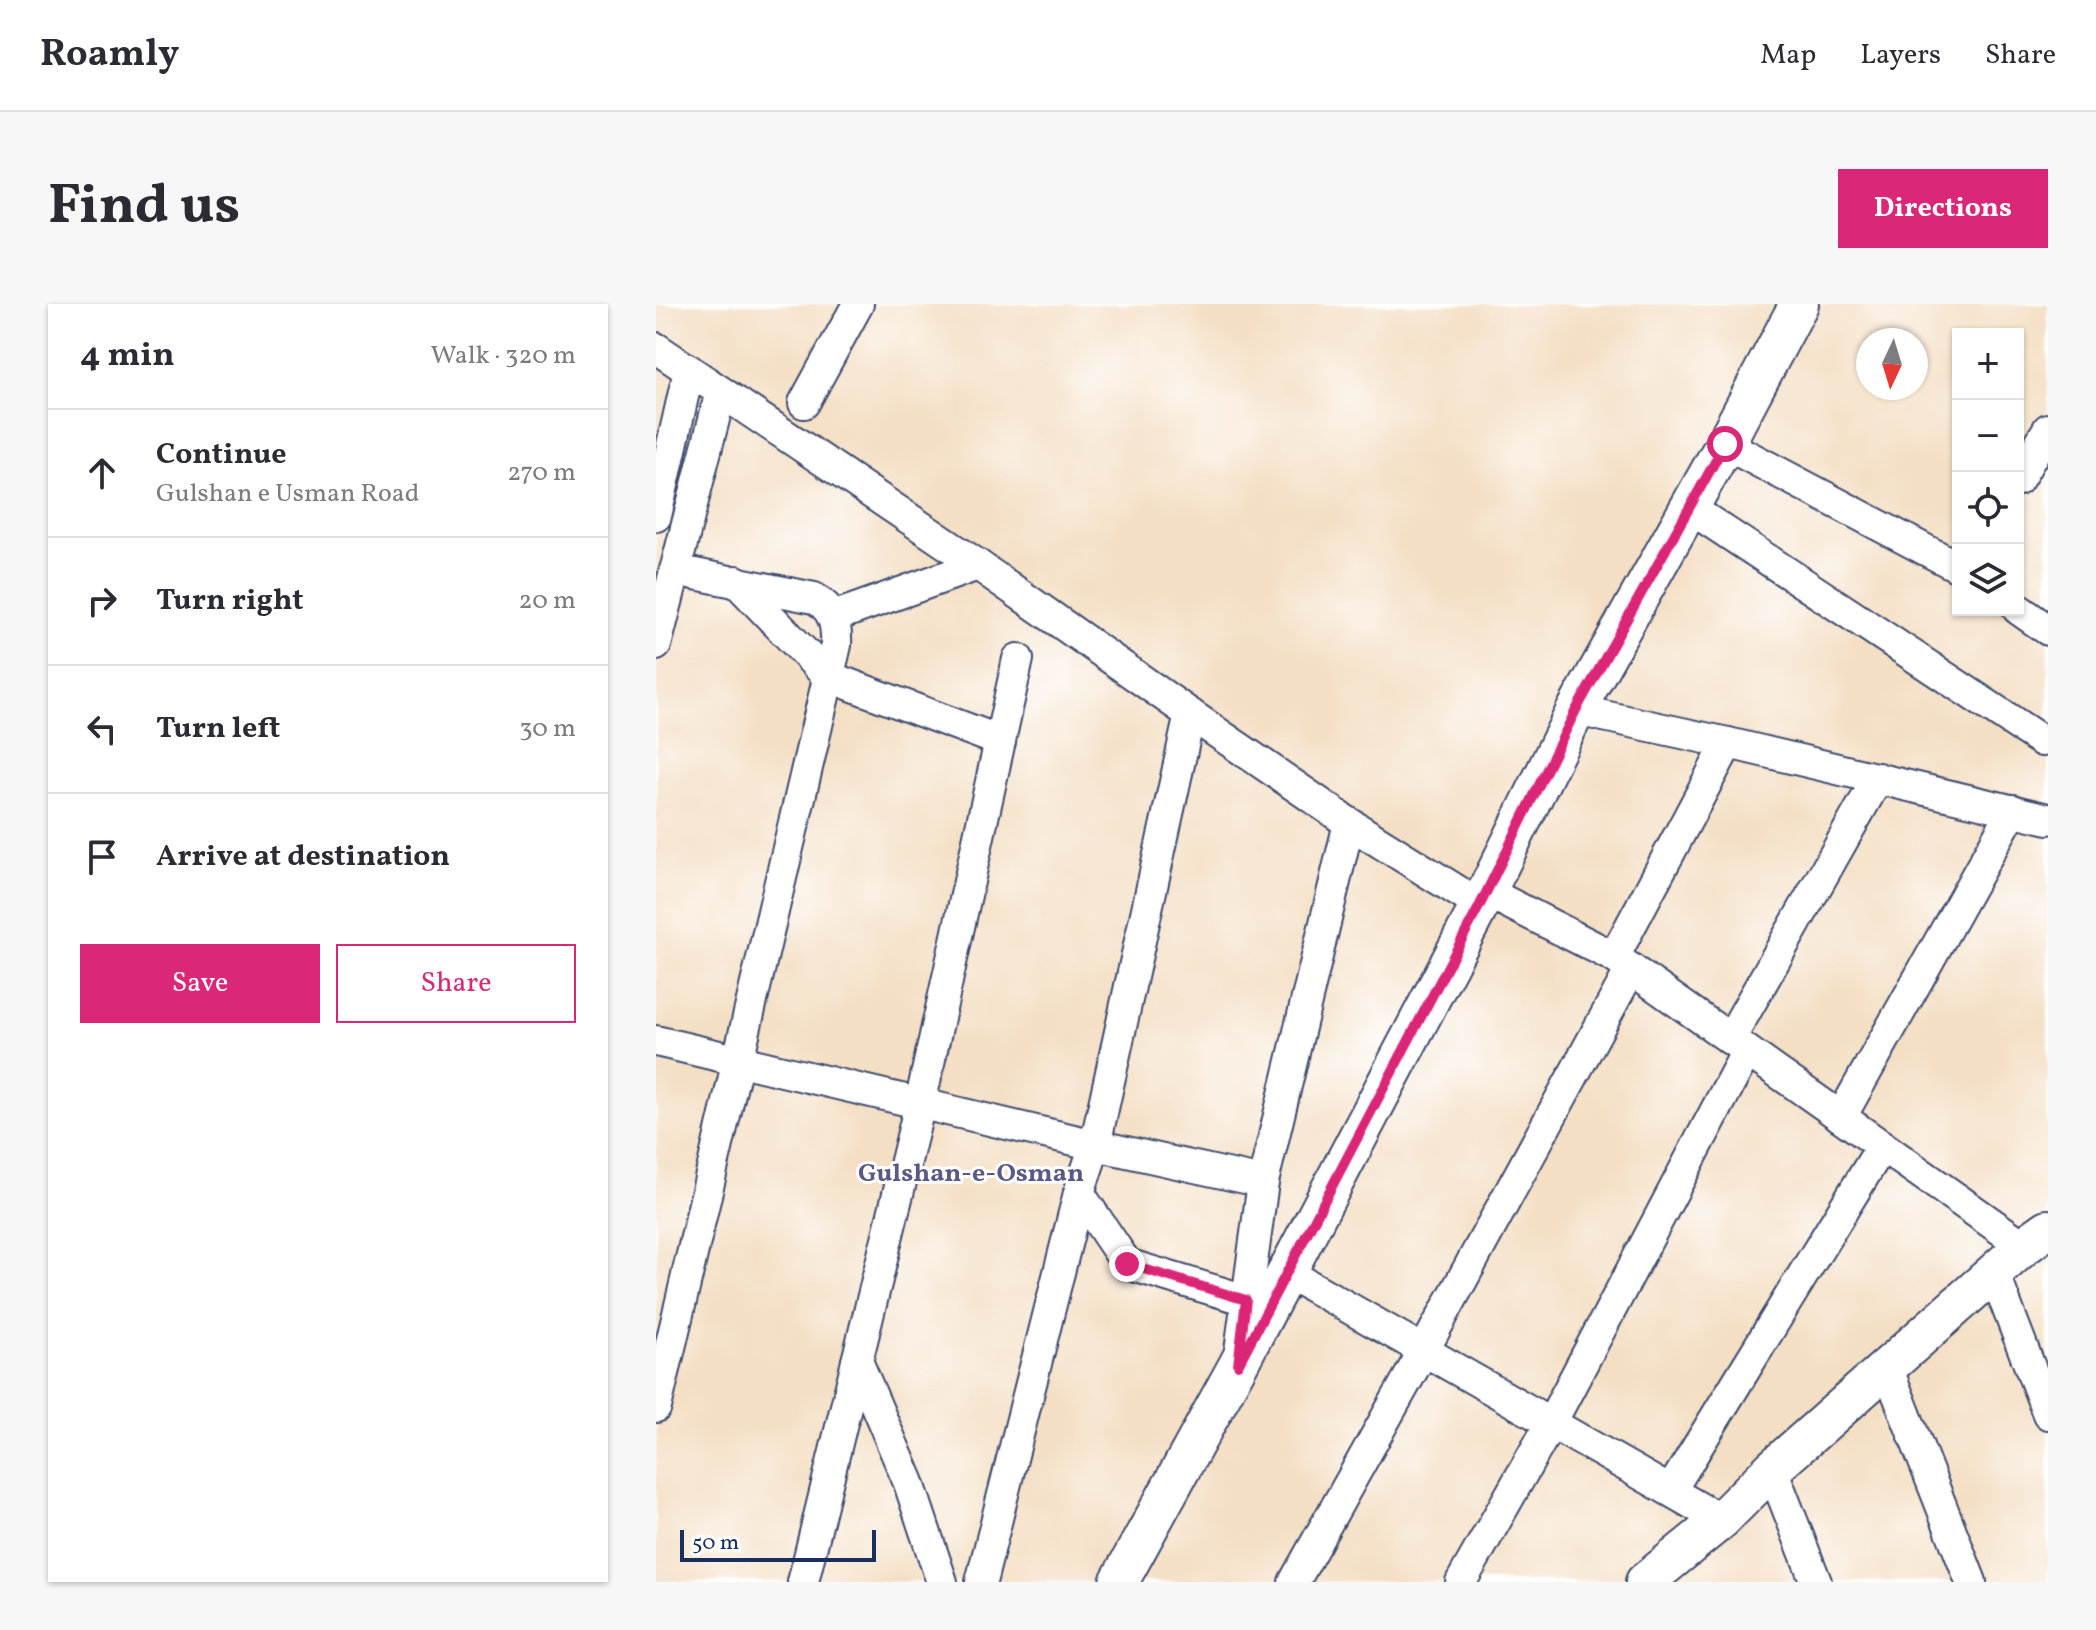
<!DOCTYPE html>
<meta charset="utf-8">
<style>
:root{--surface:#fff;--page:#f7f7f7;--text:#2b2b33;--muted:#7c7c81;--line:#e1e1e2;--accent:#db2777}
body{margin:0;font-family:Vollkorn,serif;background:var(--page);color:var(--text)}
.controls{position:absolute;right:24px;top:24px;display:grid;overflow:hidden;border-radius:0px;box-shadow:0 2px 6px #0004}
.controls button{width:72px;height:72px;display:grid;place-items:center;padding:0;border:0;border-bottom:2px solid var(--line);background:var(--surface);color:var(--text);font:40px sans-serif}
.compass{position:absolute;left:1200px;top:24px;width:72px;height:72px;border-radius:50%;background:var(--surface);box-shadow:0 2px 6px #0004;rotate:184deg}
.scale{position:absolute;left:24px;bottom:20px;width:196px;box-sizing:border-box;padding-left:8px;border:4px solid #1b2f5e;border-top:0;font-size:22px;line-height:28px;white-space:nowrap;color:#1b2f5e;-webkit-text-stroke:6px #fff;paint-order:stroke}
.stop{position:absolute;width:24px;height:24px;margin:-18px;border:6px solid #db2777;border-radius:50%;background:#fff}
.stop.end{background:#db2777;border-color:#fff;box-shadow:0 2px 8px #0008}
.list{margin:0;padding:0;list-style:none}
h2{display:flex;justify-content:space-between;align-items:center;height:104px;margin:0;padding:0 32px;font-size:34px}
h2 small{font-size:26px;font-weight:400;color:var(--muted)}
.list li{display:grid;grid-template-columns:52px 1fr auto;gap:24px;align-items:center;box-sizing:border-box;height:128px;padding:0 32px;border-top:2px solid var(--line)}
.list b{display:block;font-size:30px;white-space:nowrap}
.list p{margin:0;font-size:26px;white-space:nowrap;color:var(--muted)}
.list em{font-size:26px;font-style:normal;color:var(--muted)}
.actions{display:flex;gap:16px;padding:24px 32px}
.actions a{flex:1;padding:18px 0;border:2px solid var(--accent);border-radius:0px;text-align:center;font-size:28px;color:var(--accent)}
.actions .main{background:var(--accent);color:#fff}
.icon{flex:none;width:44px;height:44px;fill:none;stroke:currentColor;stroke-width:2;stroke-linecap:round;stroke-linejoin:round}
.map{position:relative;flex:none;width:1392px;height:1278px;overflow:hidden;border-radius:0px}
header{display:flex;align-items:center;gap:48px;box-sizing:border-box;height:112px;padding:0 40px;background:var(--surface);border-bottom:2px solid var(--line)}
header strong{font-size:38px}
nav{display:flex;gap:44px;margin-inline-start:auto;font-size:28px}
.intro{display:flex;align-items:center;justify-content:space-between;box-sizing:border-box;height:192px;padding:0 48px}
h1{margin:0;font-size:56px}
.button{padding:20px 36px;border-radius:0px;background:var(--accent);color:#fff;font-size:28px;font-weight:700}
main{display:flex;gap:48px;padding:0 48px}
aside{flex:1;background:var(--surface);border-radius:0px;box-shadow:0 2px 6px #0004}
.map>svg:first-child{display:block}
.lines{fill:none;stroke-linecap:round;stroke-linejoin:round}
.minor-casing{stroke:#3c496d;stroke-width:34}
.tertiary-casing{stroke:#3c496d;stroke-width:42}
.minor{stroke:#fff;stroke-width:30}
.tertiary{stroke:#fff;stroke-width:38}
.route{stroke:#db2777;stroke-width:10}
.labels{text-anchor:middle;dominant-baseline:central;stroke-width:6;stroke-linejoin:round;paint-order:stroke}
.neighbourhood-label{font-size:26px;font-weight:bold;fill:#585986;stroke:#fff}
</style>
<header>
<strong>Roamly</strong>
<nav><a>Map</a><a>Layers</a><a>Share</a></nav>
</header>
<div class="intro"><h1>Find us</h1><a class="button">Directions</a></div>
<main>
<aside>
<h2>4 min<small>Walk · 320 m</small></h2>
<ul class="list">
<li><svg class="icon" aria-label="ahead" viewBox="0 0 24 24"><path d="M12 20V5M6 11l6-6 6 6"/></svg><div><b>Continue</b><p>Gulshan e Usman Road</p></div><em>270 m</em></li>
<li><svg class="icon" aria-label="right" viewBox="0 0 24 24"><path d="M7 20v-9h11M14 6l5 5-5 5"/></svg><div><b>Turn right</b></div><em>20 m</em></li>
<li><svg class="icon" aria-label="left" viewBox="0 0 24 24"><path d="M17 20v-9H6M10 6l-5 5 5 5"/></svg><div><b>Turn left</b></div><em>30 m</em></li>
<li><svg class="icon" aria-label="arrive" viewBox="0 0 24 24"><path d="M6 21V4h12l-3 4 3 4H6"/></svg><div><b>Arrive at destination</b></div></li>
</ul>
<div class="actions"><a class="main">Save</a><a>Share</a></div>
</aside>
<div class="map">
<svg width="1392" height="1278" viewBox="0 0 1392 1278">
<rect width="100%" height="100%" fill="#fff"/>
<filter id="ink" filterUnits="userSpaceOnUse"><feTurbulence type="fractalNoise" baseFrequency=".0125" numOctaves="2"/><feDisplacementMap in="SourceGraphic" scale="16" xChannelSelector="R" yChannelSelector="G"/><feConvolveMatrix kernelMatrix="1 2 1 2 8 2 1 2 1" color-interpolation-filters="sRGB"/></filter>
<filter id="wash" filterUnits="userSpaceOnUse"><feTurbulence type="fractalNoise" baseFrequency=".006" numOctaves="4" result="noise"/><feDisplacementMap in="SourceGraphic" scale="32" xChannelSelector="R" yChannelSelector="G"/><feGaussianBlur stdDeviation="1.8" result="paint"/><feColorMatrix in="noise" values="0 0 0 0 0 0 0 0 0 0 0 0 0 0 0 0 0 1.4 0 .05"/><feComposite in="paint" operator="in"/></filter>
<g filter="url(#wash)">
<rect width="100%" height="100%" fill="#f4dfc4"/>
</g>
<g filter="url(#ink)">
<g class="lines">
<defs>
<g id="minor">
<polyline points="0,44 322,261 534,410 693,519 824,601"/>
<polyline points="148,99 202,0"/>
<polyline points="1069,140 1302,263"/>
<polyline points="1362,176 1392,125"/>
<polyline points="1032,203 1386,437"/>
<polyline points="0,212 33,66"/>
<polyline points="80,277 171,372 344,437"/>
<polyline points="1362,305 1392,326"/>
<polyline points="177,313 322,261"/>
<polyline points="0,341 65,88"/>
<polyline points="920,406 1072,439 1392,515"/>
<polyline points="831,588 958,653 1368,942"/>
<polyline points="958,653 1072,439"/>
<polyline points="1074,735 1222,474"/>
<polyline points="0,737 439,841 607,878"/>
<polyline points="1185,813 1357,506"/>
<polyline points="423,889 471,960 590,996"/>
<polyline points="630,968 1065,1216"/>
<polyline points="1338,969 1392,1110"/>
<polyline points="584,1047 607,878 693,519"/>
<polyline points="201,1057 253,1179 286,1278"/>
<polyline points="1231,1063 1315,1278"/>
<path d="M0,1103L180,341C181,320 177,304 158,294L19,266"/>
<polyline points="1116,1165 1160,1278"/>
<polyline points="1015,1186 1226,842"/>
<polyline points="147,1278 264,800 362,355"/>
<polyline points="325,1278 423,889 439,841 534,410"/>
<polyline points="638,1278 768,1046 975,665"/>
<polyline points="805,1278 895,1119 1091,747"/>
</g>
<g id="tertiary">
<polyline points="463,1278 582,1061 824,601 920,406 1069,140 1143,0"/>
<polyline points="989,1278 1065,1216 1116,1165 1368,942 1392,925"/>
</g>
</defs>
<!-- minor casing -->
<use href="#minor" class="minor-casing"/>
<!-- tertiary casing -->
<use href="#tertiary" class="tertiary-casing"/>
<!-- minor -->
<use href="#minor" class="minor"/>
<!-- tertiary -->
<use href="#tertiary" class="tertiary"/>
</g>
</g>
<g class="lines" filter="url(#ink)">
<!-- route -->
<polyline class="route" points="471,960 590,996 582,1061 824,601 920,406 1069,140"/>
</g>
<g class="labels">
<!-- neighbourhood labels -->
<g class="neighbourhood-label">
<text x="315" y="870">Gulshan-e-Osman</text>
</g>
</g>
</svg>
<div class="controls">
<button>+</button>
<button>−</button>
<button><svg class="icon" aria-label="locate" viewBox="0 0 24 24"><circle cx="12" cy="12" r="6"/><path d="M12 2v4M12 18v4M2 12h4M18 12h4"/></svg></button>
<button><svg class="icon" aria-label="layers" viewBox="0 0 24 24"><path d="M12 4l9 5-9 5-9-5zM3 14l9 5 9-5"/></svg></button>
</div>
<svg class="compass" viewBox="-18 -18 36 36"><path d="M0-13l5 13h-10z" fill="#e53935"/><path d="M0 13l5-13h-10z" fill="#7c7c81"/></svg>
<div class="scale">50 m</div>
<div class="stop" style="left:1069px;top:140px"></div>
<div class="stop end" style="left:471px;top:960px"></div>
</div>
</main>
